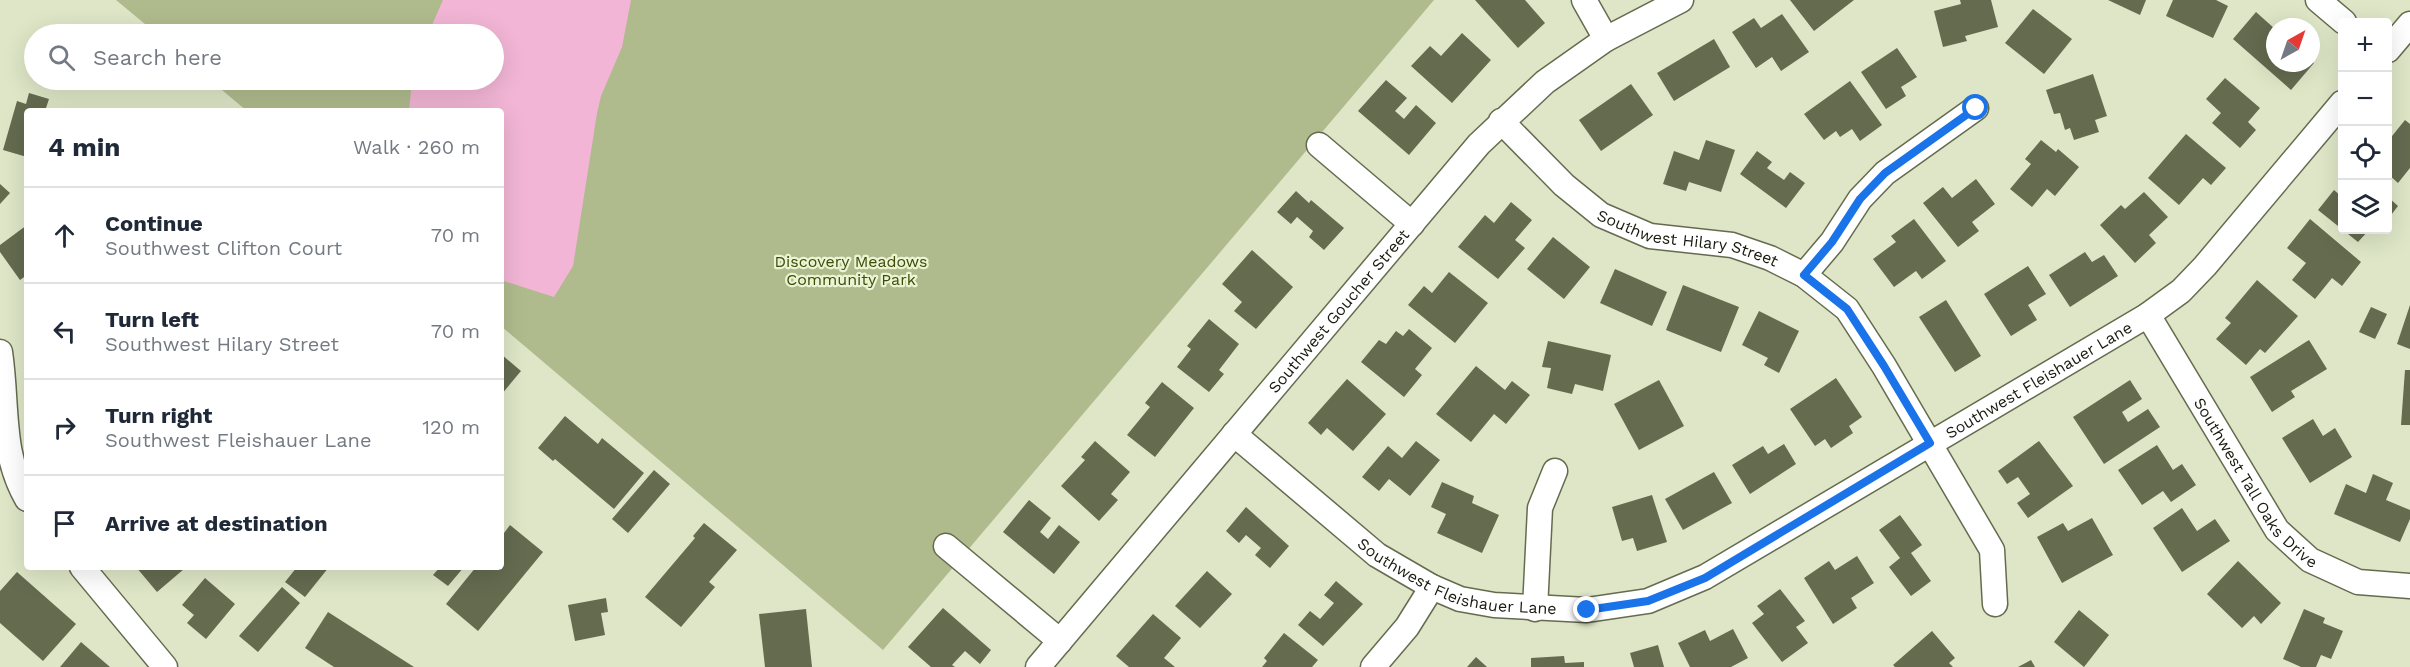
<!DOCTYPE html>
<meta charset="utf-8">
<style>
:root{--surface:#fff;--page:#f2f2f3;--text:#1f2937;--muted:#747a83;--line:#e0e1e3}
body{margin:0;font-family:"Work Sans",sans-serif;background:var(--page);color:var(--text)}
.controls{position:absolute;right:18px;top:18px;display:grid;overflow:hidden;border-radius:6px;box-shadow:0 6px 24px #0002}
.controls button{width:54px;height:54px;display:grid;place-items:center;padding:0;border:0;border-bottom:2px solid var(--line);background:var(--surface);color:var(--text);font:30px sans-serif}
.compass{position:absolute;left:2266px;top:18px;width:54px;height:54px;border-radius:50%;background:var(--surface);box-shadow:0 6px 24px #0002;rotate:40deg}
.stop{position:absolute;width:18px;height:18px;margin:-14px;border:4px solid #1a73e8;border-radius:50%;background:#fff}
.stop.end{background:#1a73e8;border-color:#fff;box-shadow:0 2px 6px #0008}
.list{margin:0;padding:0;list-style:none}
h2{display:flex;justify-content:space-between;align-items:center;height:78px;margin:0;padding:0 24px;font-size:26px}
h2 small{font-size:20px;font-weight:400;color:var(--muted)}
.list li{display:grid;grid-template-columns:39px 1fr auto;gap:18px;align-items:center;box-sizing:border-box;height:96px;padding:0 24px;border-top:2px solid var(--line)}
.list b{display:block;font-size:22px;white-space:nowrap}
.list p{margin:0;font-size:20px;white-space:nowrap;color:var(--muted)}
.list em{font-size:20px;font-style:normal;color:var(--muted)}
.icon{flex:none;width:33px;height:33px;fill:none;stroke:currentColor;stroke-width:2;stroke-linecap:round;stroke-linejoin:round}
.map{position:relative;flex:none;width:2410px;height:667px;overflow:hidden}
.search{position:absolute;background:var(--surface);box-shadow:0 6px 24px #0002;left:24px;top:24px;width:480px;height:66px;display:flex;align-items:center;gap:15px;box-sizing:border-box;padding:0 21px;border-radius:33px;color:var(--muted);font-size:22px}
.panel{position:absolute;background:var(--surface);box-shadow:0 6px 24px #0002;left:24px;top:108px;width:480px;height:462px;border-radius:6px}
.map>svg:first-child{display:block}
.green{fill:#b0bb8d}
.water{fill:#f2b5d5}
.building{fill:#646b4f}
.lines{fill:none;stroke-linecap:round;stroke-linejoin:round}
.street-casing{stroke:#646b4f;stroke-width:27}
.street{stroke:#fff;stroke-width:24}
.route{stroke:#1a73e8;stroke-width:8}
.labels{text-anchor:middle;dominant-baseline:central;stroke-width:4.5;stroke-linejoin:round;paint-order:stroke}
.street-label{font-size:16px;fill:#181a0f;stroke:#ebf4d4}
.park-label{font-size:16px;fill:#404c06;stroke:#ebf4d4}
</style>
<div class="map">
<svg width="2410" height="667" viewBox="0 0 2410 667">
<rect width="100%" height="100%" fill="#dee6c7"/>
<!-- green -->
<polygon class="green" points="116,0 1434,0 883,650 501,326 501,111 247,111 210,80 494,80 494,34 157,34"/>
<!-- water -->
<polygon class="water" points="443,0 631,0 622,47 601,96 597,113 573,266 554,297 501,280 501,111 409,111 412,80 494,80 494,34 428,34"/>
<!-- building -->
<g class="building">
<polygon points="1475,0 1525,0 1545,23 1518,48"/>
<polygon points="1790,0 1854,0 1814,31"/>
<polygon points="1960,0 1991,0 1998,27 1965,36 1967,41 1943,47 1934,11 1961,4"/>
<polygon points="2108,0 2146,0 2140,15"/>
<polygon points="2173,0 2216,0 2228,6 2213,38 2166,16"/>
<polygon points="2033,9 2072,39 2044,74 2005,43"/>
<polygon points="2256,12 2275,29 2275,63 2311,63 2311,60 2314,63 2291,90 2233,39"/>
<polygon points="1782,14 1809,52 1781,71 1772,57 1756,68 1732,32 1754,18 1761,28"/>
<polygon points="1462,33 1491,60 1452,103 1411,66 1430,46 1441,56"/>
<polygon points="1714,39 1730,67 1674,101 1657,73"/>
<polygon points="1897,48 1917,77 1901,87 1906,96 1886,109 1861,72"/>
<polygon points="2093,74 2107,116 2095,120 2099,132 2074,140 2070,128 2065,130 2060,113 2054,114 2046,90"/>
<polygon points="2225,78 2260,108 2248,122 2256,130 2240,148 2212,123 2221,113 2206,99"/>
<polygon points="1386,80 1407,98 1395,111 1404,119 1416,105 1436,123 1409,155 1358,111"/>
<polygon points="1850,81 1882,125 1860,141 1852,129 1840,137 1836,131 1824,140 1804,114"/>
<polygon points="1631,84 1653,115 1601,151 1579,120"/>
<polygon points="29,93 49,99 45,111 27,111 27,157 3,150 17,101 26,104"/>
<polygon points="2405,120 2410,124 2410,168 2398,183 2388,174 2388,141"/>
<polygon points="2186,134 2226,168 2211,185 2203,178 2179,205 2148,178"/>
<polygon points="1706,140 1735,150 1721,192 1689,182 1686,191 1663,184 1674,151 1699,160"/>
<polygon points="2041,140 2056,152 2058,149 2079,167 2055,196 2047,189 2032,207 2010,189 2031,164 2025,159"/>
<polygon points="1757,151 1772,162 1767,168 1784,180 1790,172 1805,183 1786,208 1740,174"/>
<polygon points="1976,179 1995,204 1972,222 1979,231 1958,247 1923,203 1943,187 1952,198"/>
<polygon points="0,184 10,193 0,204"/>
<polygon points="2334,190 2342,197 2342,230 2369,230 2358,242 2318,210"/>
<polygon points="1296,191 1309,203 1311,200 1344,228 1324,250 1309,237 1313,231 1297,217 1291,224 1277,212"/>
<polygon points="2144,192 2168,217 2149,235 2156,243 2135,263 2100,225 2121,205 2125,209"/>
<polygon points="2388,197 2398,206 2388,219"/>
<polygon points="1511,202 1532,220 1515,240 1525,248 1498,279 1458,247 1485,215 1494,223"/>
<polygon points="1914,219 1946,261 1922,279 1916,271 1894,287 1873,259 1896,242 1891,236"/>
<polygon points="2310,219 2361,262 2342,286 2332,278 2315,299 2292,280 2306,263 2287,248"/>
<polygon points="27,225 27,275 20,280 0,252 0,245"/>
<polygon points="1553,237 1590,267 1564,299 1527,269"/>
<polygon points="1252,250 1293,287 1256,329 1234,311 1242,302 1222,284"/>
<polygon points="2085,252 2092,262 2104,255 2118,276 2070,307 2049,275"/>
<polygon points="2028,266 2046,294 2028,305 2037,320 2011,336 1984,294"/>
<polygon points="1615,269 1667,292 1652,326 1600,303"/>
<polygon points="1449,272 1488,303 1455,343 1408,305 1424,286 1432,293"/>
<polygon points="2257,280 2298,316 2265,353 2260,349 2246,365 2216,339 2231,323 2225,318"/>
<polygon points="1683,285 1739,307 1721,352 1666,330"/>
<polygon points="1946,300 1981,356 1955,372 1919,317"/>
<polygon points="2410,305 2410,349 2397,344"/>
<polygon points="2371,307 2387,314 2375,339 2359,332"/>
<polygon points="1759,311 1799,331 1779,373 1764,365 1768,358 1742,345"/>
<polygon points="1209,319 1239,344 1219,370 1224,374 1209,392 1177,367 1191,349 1187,346"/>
<polygon points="1409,329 1432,348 1415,369 1422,375 1404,397 1361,362 1379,340 1386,344 1396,331 1403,336"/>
<polygon points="2309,340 2327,369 2291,391 2295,397 2272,412 2250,377"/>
<polygon points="1548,341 1611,355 1603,391 1575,384 1572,394 1547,388 1551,368 1542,367"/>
<polygon points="501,354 521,371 501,395"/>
<polygon points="1476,366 1505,390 1512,381 1530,395 1506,424 1494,414 1471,442 1436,414"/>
<polygon points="2405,370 2410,370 2410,425 2401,425"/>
<polygon points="1836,378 1862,417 1849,426 1853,433 1831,448 1825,439 1815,446 1790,409"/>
<polygon points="1347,379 1386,414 1353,451 1327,428 1321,435 1308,423"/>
<polygon points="1659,380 1684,426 1639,450 1614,404"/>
<polygon points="2130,380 2142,399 2122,412 2128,422 2148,409 2160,427 2104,464 2073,417"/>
<polygon points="1162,382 1194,408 1155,457 1127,435 1150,407 1145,403"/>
<polygon points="565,416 598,444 602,438 644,473 614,509 555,459 553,461 538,448"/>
<polygon points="2313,419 2323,436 2335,428 2352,457 2310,483 2282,438"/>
<polygon points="1095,441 1130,472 1111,494 1118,500 1099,521 1061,486 1085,460 1081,457"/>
<polygon points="1416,441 1440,460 1410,496 1389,479 1379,491 1362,477 1388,446 1402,458"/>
<polygon points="2039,441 2073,486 2028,518 2017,503 2030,494 2018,477 2007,484 1998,471"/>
<polygon points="1784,444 1796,464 1750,494 1732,465 1763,446 1768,454"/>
<polygon points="2157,445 2173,470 2182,464 2196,485 2171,502 2163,491 2142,505 2118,470"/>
<polygon points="654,470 670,484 628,533 612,519"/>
<polygon points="1714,472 1732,503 1683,530 1665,499"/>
<polygon points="2373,474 2393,483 2386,500 2410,510 2410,519 2400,542 2334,514 2346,484 2366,493"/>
<polygon points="1442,482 1474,496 1472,503 1499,515 1482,553 1437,533 1446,514 1431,507"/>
<polygon points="1652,495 1667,542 1637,551 1633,538 1622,541 1612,507"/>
<polygon points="1029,500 1051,518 1040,532 1048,539 1059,525 1080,542 1054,574 1003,532"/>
<polygon points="1246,507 1289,546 1270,568 1255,555 1261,548 1246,535 1239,543 1226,531"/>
<polygon points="2182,508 2197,531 2215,519 2230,541 2182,572 2153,528"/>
<polygon points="1900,515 1922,545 1911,553 1931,581 1911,596 1889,567 1900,558 1879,530"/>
<polygon points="2092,518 2113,555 2062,583 2037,537 2063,523 2068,531"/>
<polygon points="704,523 737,550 709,582 715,587 681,627 645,597 695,538 693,536"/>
<polygon points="510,525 543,552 478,631 446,604 476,567 501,567 501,537"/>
<polygon points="1857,556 1874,583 1851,598 1857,608 1833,624 1804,578 1829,561 1835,570"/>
<polygon points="2238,561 2281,603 2261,624 2254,616 2242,628 2207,594"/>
<polygon points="136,567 182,567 184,569 157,592"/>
<polygon points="297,567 329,567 305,597 285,582"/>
<polygon points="440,567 464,567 448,586 433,575"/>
<polygon points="1207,571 1232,594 1200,628 1175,606"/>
<polygon points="17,572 76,624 43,661 0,623 0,591"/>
<polygon points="205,578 235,604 206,639 187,623 194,615 182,605"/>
<polygon points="1336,581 1363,604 1323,646 1298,625 1310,611 1320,619 1334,603 1324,595"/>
<polygon points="282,587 300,603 258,652 239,636"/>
<polygon points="1780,589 1805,621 1796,627 1808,643 1782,662 1752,623 1764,614 1757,606"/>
<polygon points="606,598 608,612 601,613 605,635 575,641 568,605"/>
<polygon points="943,608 991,650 980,664 965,651 952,665 955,667 931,667 908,647"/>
<polygon points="806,609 812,667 765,667 759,614"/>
<polygon points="2304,609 2325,618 2323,623 2343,631 2331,659 2321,655 2316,667 2301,667 2283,659"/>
<polygon points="2079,610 2109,635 2084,667 2054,642"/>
<polygon points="328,612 414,667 334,667 305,648"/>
<polygon points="1153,614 1181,638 1164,658 1175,667 1129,667 1116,656"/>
<polygon points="1733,629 1748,658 1731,667 1690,667 1678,643 1705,630 1710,641"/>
<polygon points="1932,631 1955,658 1949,663 1953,667 1895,667 1893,665"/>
<polygon points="1284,633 1318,660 1312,667 1262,667 1267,661 1264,658"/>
<polygon points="81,642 110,667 60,667"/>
<polygon points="1658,645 1664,667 1634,667 1630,653"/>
<polygon points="1564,656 1565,663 1584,662 1584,667 1531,667 1531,658"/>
<polygon points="1476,657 1487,667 1467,667"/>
<polygon points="2031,660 2035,667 2018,667"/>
</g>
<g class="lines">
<defs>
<g id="street">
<polyline points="1584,0 1606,39"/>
<polyline points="2318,0 2344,22"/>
<polyline points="2388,50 2410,24"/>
<path id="s1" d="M1501,121L1564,185L1601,215L1650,236L1732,245L1770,258L1804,275L1847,309L1884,366L1992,550L1995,604"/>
<polyline points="1319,145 1412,224"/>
<polyline points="1804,275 1832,242 1860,199 1885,173 1976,108"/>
<path id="s2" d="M2148,315L2277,530L2310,560L2358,582L2410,586"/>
<path d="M0,352C8,406 0,452 27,499"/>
<path id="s3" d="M1234,434L1377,555L1432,587L1460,599L1494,605L1587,610L1648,601L1705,577L2148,315L2181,291L2205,266L2342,103"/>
<polyline points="946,546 1060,641"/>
<polyline points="82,567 165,667"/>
<polyline points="1535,609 1540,508 1555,471"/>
<path id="s4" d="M1038,667L1479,144L1545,82L1606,39L1681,0"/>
<polyline points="1373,667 1407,627 1432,587"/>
</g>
</defs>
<!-- street casing -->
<use href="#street" class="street-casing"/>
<!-- street -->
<use href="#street" class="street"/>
</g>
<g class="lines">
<!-- route -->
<polyline class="route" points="1587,610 1648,601 1705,578 1930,443 1884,366 1847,309 1804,275 1832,242 1860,199 1885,173 1976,108"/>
</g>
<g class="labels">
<!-- street labels -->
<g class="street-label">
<text stroke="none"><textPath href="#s1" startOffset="228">Southwest Hilary Street</textPath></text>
<text stroke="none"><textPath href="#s4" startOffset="466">Southwest Goucher Street</textPath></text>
<text stroke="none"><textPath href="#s3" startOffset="920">Southwest Fleishauer Lane</textPath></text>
<text stroke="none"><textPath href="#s2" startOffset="200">Southwest Tall Oaks Drive</textPath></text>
<text stroke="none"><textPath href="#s3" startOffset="272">Southwest Fleishauer Lane</textPath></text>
</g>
<!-- park labels -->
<g class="park-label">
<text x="851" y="261">Discovery Meadows<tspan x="851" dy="18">Community Park</tspan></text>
</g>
</g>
</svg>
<div class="controls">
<button>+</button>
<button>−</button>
<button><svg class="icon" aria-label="locate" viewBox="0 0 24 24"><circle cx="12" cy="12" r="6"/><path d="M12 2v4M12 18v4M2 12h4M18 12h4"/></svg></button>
<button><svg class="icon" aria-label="layers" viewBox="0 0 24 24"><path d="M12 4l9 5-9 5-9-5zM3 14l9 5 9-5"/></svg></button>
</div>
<svg class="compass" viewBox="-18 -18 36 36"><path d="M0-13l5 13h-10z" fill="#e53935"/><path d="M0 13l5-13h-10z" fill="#747a83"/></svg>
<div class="stop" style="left:1976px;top:108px"></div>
<div class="stop end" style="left:1587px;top:610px"></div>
<div class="search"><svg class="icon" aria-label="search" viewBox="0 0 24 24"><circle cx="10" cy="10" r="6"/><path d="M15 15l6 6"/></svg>Search here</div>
<section class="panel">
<h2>4 min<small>Walk · 260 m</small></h2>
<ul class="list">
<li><svg class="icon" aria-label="ahead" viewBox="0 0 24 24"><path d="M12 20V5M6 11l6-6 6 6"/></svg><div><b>Continue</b><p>Southwest Clifton Court</p></div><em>70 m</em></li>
<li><svg class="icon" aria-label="left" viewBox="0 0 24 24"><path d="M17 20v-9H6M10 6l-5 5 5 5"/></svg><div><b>Turn left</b><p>Southwest Hilary Street</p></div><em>70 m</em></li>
<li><svg class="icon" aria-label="right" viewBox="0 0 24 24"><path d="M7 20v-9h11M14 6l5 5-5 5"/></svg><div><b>Turn right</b><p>Southwest Fleishauer Lane</p></div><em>120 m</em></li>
<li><svg class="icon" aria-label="arrive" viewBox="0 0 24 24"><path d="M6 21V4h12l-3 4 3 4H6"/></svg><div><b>Arrive at destination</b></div></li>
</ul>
</section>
</div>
